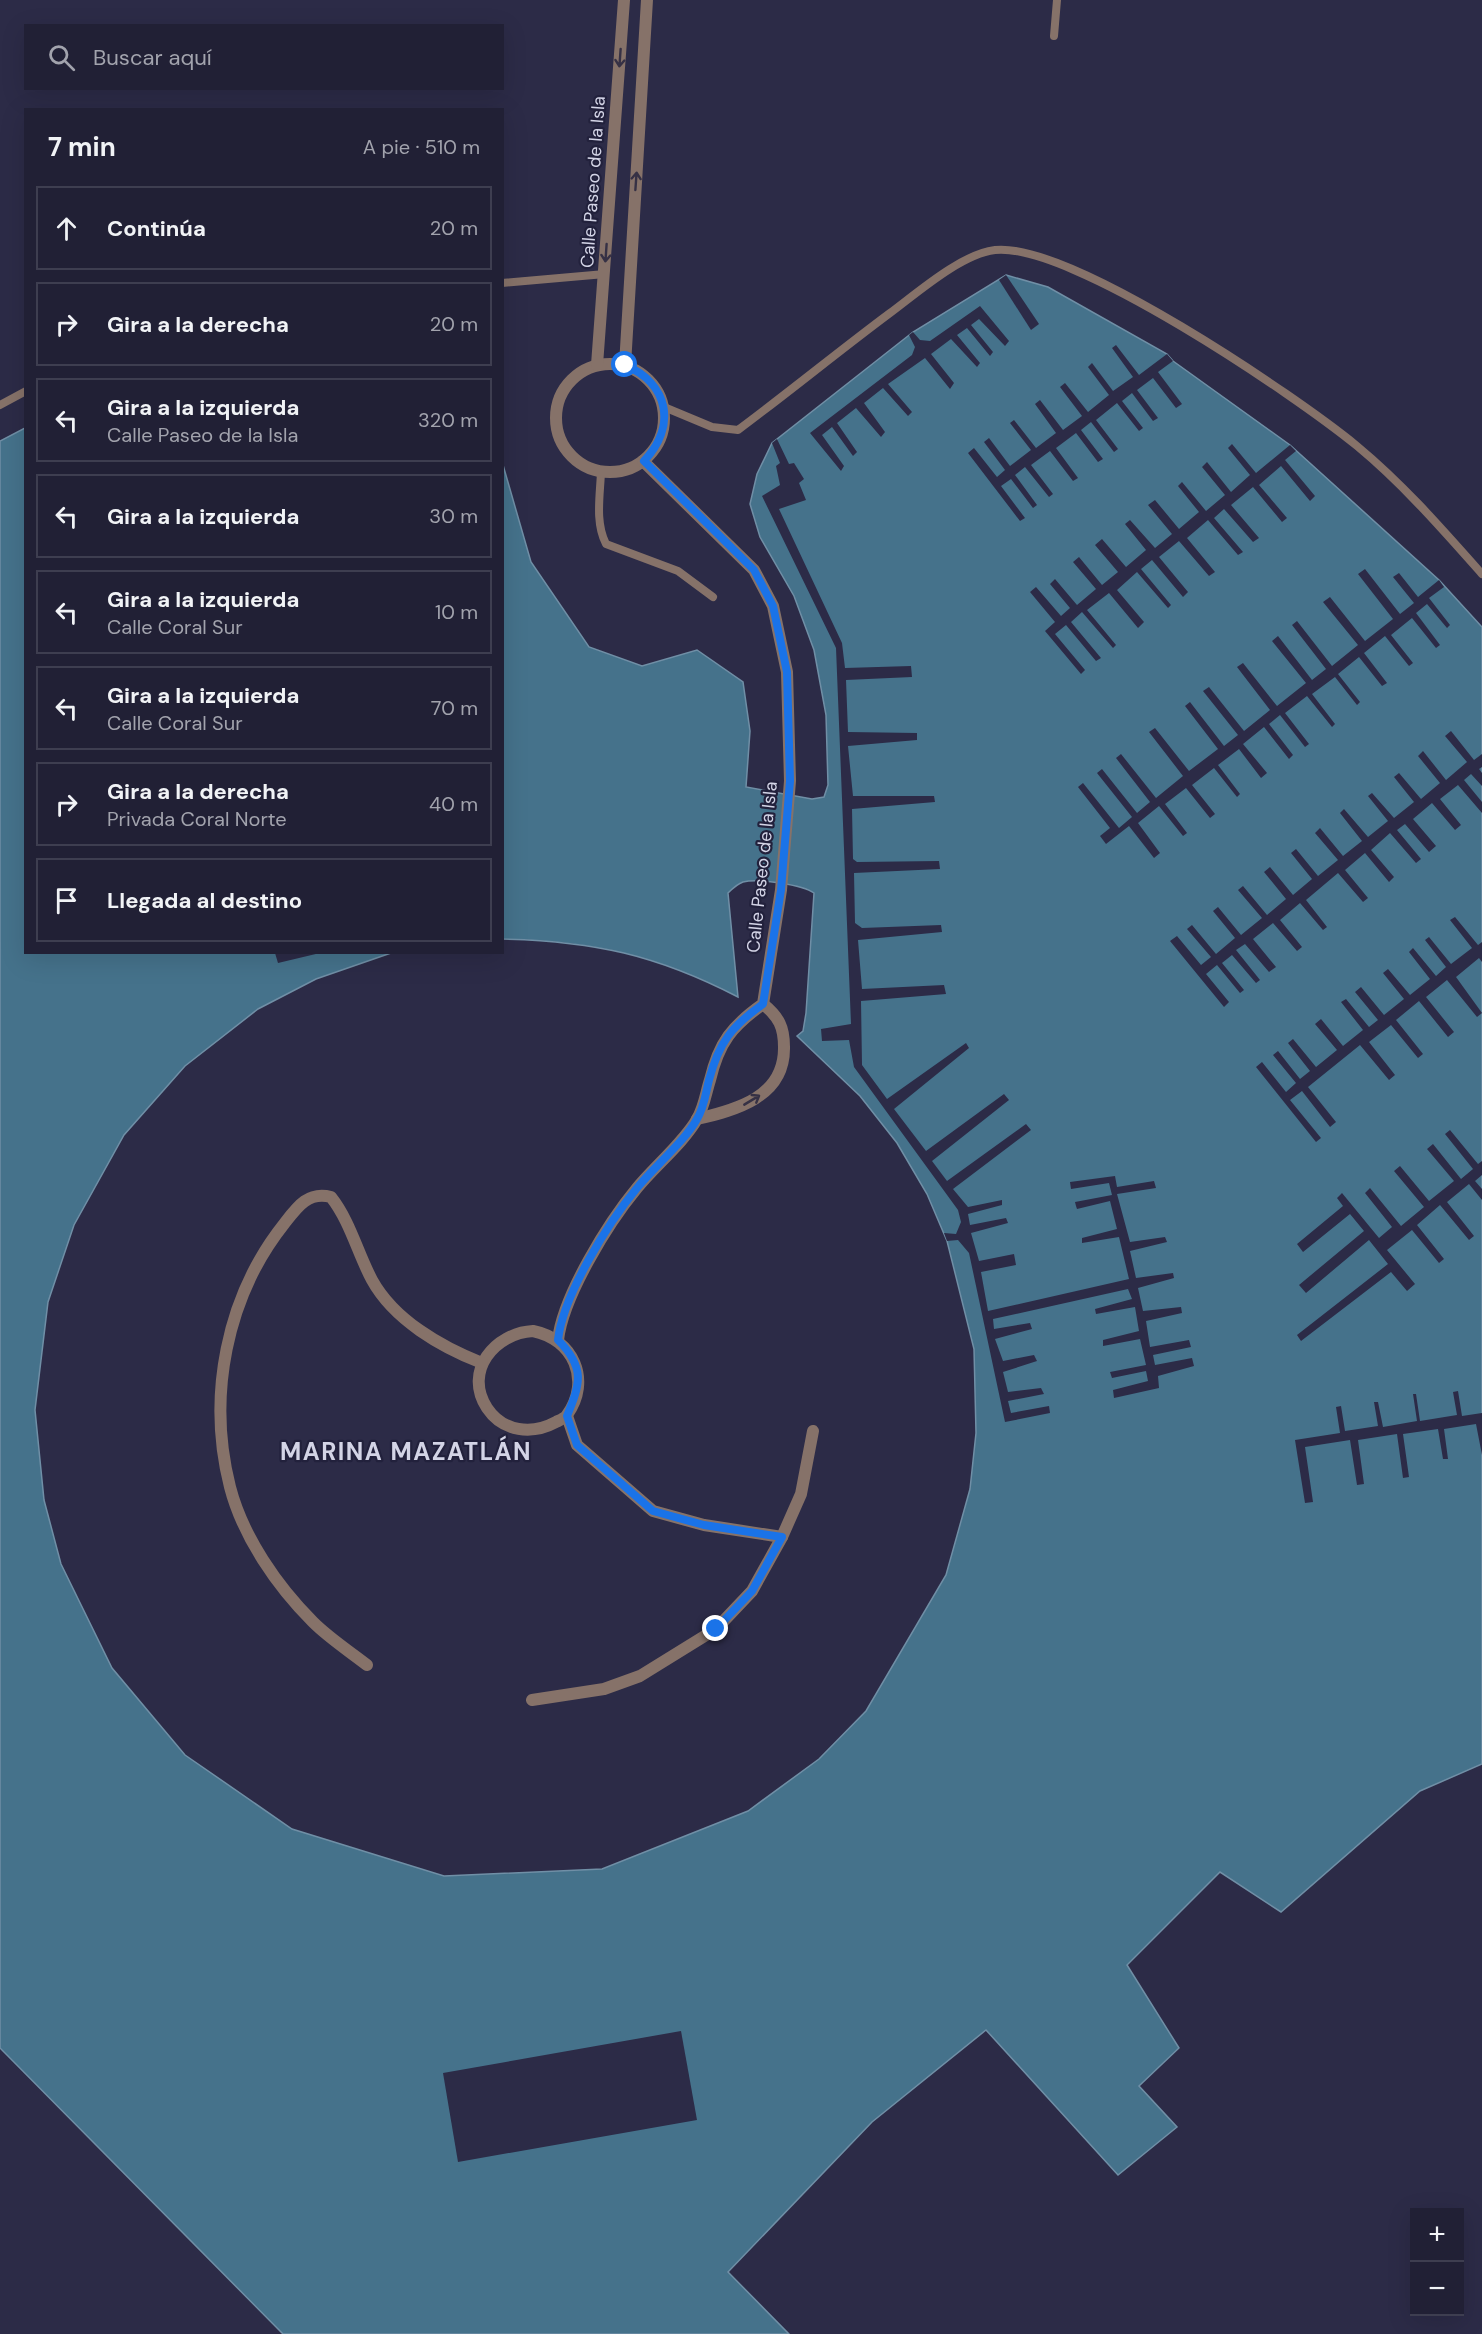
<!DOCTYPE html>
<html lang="es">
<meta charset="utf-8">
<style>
:root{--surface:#212035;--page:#2d2d41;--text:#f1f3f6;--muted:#a2a3ad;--line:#3e3e50}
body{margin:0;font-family:"DM Sans",sans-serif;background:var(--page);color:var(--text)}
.controls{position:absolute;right:18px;bottom:18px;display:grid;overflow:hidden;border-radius:0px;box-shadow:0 6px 24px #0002}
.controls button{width:54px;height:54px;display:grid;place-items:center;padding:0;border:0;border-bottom:2px solid var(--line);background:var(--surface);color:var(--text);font:30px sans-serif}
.stop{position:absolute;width:18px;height:18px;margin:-14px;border:4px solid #1a73e8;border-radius:50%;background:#fff}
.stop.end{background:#1a73e8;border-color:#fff;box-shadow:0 2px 6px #0008}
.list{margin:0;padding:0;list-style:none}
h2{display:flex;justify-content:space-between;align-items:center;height:78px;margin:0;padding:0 24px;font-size:26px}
h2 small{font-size:20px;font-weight:400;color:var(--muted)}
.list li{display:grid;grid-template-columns:39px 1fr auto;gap:18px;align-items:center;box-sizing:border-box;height:84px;margin:0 12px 12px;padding:0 12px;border:2px solid var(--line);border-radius:0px}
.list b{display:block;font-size:22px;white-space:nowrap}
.list p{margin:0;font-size:20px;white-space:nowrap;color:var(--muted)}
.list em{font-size:20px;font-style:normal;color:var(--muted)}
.icon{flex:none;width:33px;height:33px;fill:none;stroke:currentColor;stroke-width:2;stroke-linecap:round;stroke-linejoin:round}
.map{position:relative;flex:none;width:1482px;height:2334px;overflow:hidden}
.search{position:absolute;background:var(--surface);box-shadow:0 6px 24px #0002;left:24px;top:24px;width:480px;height:66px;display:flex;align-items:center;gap:15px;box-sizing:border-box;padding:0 21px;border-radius:0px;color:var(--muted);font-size:22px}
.panel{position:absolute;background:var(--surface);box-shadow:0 6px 24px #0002;left:24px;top:108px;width:480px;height:846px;border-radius:0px}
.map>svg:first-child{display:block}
.water{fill:#45728b;stroke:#708fa6;stroke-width:1.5}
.pier{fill:#2c2b47}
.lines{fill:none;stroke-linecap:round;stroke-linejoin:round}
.service{stroke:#867269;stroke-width:8}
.minor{stroke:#867269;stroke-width:12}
.oneway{stroke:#363145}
.route{stroke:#1a73e8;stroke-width:8}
.labels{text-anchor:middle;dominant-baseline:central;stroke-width:4.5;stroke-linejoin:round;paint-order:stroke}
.street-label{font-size:18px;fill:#d3d4e6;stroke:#22213c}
.district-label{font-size:24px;font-weight:bold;letter-spacing:1.5px;fill:#d3d4e6;stroke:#22213c}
</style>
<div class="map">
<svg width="1482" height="2334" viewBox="0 0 1482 2334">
<rect width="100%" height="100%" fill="#2c2b47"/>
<!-- water -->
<path class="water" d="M1006,275L1048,287L1167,354L1173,361L1290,445L1439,580L1482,627V1764L1420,1791L1281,1912L1220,1872L1127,1965L1179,2048L1139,2086L1177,2127L1118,2175L986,2030L872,2122L728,2272L789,2334H283L0,2048V441L25,428L26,952L391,953L316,979L258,1009L185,1066L124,1135L74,1225L48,1302L35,1410L44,1500L61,1564L112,1668L185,1755L292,1829L444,1876L602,1869L748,1811L819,1759L866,1711L946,1575L970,1489L976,1433L974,1349L947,1241L927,1194L897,1143L860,1096L797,1036L803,1031L806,1013L814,893C803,885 758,878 743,882C737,884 733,888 728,893L738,997C657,955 593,941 503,939V465L531,562L589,647L642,666L697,650L743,682L750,731L746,787L812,799L824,797L828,785L826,715L814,650L794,596L760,537L750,504L757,474L772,443L913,332Z"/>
<!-- pier -->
<g class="pier">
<polygon points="1006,275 1039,324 1031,330 999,280"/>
<polygon points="980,306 1009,341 1005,346 979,319 971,325 993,352 990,356 967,328 957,335 980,363 977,367 951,339 931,354 954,383 950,389 925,358 888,384 912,412 908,416 883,388 864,403 885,432 881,437 856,408 837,423 857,452 853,456 832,427 822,435 844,466 841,471 810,433 912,355 915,347 909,335 913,332 920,340 930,341"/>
<polygon points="1116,345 1139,375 1167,354 1173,361 1158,372 1182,404 1176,408 1153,378 1137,390 1158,418 1153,421 1132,393 1122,401 1143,428 1139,431 1117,403 1096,420 1118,449 1114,452 1091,422 1081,430 1103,459 1098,462 1076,433 1056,448 1078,478 1073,481 1050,451 1031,465 1053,494 1049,497 1025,467 1015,475 1037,505 1033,508 1011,479 1001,486 1025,518 1020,521 968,453 974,448 997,477 1005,470 984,442 989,438 1010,466 1031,450 1010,423 1014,420 1036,448 1056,433 1035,404 1040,400 1063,430 1082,416 1060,387 1065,383 1088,412 1109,395 1088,367 1092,363 1113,391 1133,377 1112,348"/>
<polygon points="777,439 789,464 794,463 804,479 799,483 806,500 779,509 842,643 845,668 911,666 912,677 846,680 848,732 917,733 917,740 848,746 853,796 934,796 935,802 852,809 853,859 857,862 939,861 940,869 854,873 855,923 862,928 941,925 942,932 858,940 862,989 944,985 946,994 861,1001 862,1065 887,1099 966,1043 969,1048 894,1109 926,1151 1004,1094 1009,1100 932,1161 947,1181 1026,1124 1031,1130 953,1189 968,1207 1002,1200 1002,1205 968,1214 970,1225 1006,1218 1008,1223 971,1233 979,1261 1014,1254 1016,1265 981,1272 988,1311 1129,1279 1119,1237 1082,1243 1082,1238 1117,1229 1110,1201 1077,1209 1076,1206 1075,1202 1112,1195 1109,1183 1071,1189 1070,1182 1115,1176 1117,1187 1154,1181 1156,1188 1117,1194 1130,1242 1165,1237 1167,1242 1130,1251 1136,1278 1173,1273 1174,1278 1138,1288 1143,1311 1181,1307 1182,1313 1146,1321 1150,1347 1189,1340 1191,1347 1153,1355 1155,1365 1192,1358 1194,1366 1158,1376 1159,1388 1114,1398 1113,1390 1148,1381 1146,1371 1112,1378 1110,1372 1146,1365 1140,1339 1103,1346 1103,1340 1139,1331 1135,1307 1096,1314 1095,1309 1132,1299 1128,1289 993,1319 994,1329 1030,1323 1032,1329 995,1339 1003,1361 1034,1355 1037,1361 1003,1372 1008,1392 1041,1388 1044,1394 1008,1401 1011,1413 1049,1406 1050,1413 1005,1422 969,1253 958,1240 947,1241 944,1233 956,1234 961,1222 958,1210 854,1067 849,1040 822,1041 821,1029 851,1024 836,648 762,496 780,485 776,466 780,463 772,443"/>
<polygon points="1232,444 1256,473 1290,445 1296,451 1285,460 1315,496 1310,501 1281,466 1259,485 1287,518 1282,522 1253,487 1231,505 1259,538 1253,542 1224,509 1214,518 1243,552 1238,555 1208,520 1187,538 1215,572 1209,576 1179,541 1159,557 1188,592 1183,597 1152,560 1141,569 1171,605 1168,608 1137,572 1117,590 1144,622 1138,628 1109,593 1087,610 1116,645 1113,648 1082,612 1071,622 1101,658 1096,661 1066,625 1055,634 1085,670 1081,674 1045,631 1055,622 1030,592 1036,587 1061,616 1070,608 1050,584 1055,579 1077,605 1096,589 1073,562 1079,557 1102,585 1118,572 1095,545 1102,539 1126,567 1146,550 1125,524 1130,520 1155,548 1172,534 1148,505 1155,500 1179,529 1199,512 1178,486 1182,482 1206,511 1225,495 1202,467 1207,462 1231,492 1250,475 1228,448"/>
<polygon points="1365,569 1400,614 1414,603 1393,577 1399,573 1418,597 1439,580 1444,587 1429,598 1450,625 1447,628 1427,604 1416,613 1440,645 1436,648 1412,618 1391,635 1413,663 1409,666 1385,636 1364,653 1387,683 1382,686 1359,657 1338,674 1360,702 1357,705 1335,677 1312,694 1335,724 1332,727 1307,696 1285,713 1309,744 1305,747 1280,715 1269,724 1293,755 1289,759 1264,727 1243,744 1267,773 1261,778 1239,749 1218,765 1240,794 1237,797 1214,768 1192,785 1215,814 1210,818 1186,788 1165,804 1187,833 1183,836 1159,806 1138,823 1160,853 1154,858 1129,826 1106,844 1100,836 1110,828 1078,787 1083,783 1119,828 1132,817 1097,773 1102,769 1137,813 1150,802 1116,758 1121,754 1156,798 1183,776 1149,732 1155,728 1189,771 1218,749 1185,706 1190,702 1224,746 1238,735 1203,691 1209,687 1244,731 1270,710 1237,667 1243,663 1277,706 1306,683 1272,641 1278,636 1312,680 1326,669 1292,625 1297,621 1332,666 1358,645 1323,602 1330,597 1365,641 1393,619 1358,574"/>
<polygon points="1451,731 1474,760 1482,754 1482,767 1479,769 1482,773 1482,786 1471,774 1464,780 1482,802 1482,813 1458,785 1440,799 1461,825 1455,830 1432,803 1413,819 1436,846 1429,852 1405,824 1397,830 1421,859 1416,863 1390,833 1371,850 1394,877 1389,882 1365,853 1345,870 1368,898 1363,902 1338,873 1306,900 1327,927 1323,930 1300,903 1280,920 1302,947 1297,951 1273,923 1253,939 1276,967 1269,972 1245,944 1236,950 1260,980 1256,983 1232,955 1222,963 1244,990 1240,993 1217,965 1206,974 1229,1002 1224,1007 1170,941 1177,936 1201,965 1211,957 1187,929 1192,925 1216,954 1235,938 1213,911 1218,907 1241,935 1262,918 1238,890 1243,886 1267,915 1286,899 1264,872 1270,867 1293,895 1312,879 1291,853 1296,849 1318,876 1338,860 1315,833 1320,828 1343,856 1362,841 1340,813 1344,809 1368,837 1388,821 1368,796 1372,793 1394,818 1414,802 1394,777 1399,773 1421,799 1440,783 1418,756 1423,751 1446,780 1467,762 1445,736"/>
<polygon points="1455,917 1478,945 1482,942 1482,962 1479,958 1456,977 1482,1013 1477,1017 1447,980 1426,997 1454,1032 1448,1037 1419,1001 1396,1020 1423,1054 1418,1058 1391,1025 1369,1042 1395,1075 1389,1080 1360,1045 1308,1087 1336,1122 1330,1127 1302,1091 1290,1100 1321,1138 1316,1142 1256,1067 1262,1062 1286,1092 1296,1083 1273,1055 1278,1051 1300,1079 1310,1071 1288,1043 1293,1039 1316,1067 1337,1050 1315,1024 1321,1019 1343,1046 1363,1030 1341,1002 1346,999 1369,1027 1378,1020 1355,992 1361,987 1384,1015 1404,999 1383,973 1388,969 1410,995 1430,979 1409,952 1413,948 1436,976 1446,967 1425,940 1429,937 1451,964 1472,948 1450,920"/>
<polygon points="275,953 320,953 278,963"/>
<polygon points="1450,1130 1478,1164 1482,1161 1482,1175 1475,1181 1482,1189 1482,1200 1469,1184 1447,1202 1474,1236 1469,1240 1440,1205 1417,1225 1444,1259 1439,1263 1412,1230 1387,1250 1415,1284 1407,1291 1391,1272 1301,1341 1297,1335 1388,1264 1369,1240 1306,1293 1299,1285 1364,1231 1350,1214 1303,1252 1297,1244 1343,1206 1337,1198 1342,1193 1379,1238 1392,1227 1365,1193 1370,1188 1401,1226 1424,1207 1394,1171 1400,1166 1429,1201 1454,1181 1427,1149 1433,1144 1461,1179 1473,1169 1445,1134"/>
<polygon points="1458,1391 1462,1416 1482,1413 1482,1455 1476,1424 1444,1429 1448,1459 1443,1459 1438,1429 1403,1434 1409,1477 1403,1478 1397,1434 1358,1440 1364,1484 1357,1485 1350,1440 1305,1447 1313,1502 1305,1503 1295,1440 1340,1433 1336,1407 1341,1406 1345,1431 1378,1426 1374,1402 1378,1402 1383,1427 1417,1421 1413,1394 1416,1394 1420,1421 1457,1415 1453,1392"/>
<polygon points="681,2031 697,2120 458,2162 443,2073"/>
</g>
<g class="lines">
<!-- service -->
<g class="service">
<polyline points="1054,36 1057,0"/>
<polyline points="502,283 605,274"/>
<polyline points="0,405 26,391"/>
<path d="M664,407L712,427L738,430C789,392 839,351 890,313C917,293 961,254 995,250C1070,242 1296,396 1357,446C1403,484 1443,530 1482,574"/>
<path d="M601,472C600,496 595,523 606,544L678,571L713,597"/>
</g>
<!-- minor -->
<g class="minor">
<circle cx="610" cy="418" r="54"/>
<polyline points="597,365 624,0"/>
<polyline points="625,365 647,0"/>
<path d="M697,1119C736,1110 785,1097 784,1047C784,1027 779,1017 763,1004"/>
<path d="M533,1331C573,1339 592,1380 567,1415C565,1418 560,1420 556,1422C532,1435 503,1432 487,1408C463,1371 495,1333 533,1331Z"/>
<path d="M558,1340C563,1296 608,1223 637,1188C654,1167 685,1141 697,1119C704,1108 706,1092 710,1080C719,1042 732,1026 763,1004L781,890L790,781L787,672L773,606L754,570L643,461"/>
<polyline points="567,1416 577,1445 653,1511 704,1525 782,1537"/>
<path d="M367,1665C349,1651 329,1638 313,1622C277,1586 243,1537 230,1487C207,1397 226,1297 284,1224C297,1207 308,1191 331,1197C350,1221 358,1254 372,1280C394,1320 441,1347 482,1363"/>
<polyline points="532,1700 604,1689 640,1676 716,1629 752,1591 782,1537 801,1494 813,1431"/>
</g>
</g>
<!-- one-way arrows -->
<defs><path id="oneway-shaft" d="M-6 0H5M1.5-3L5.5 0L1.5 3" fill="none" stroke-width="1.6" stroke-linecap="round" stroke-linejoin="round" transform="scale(1.5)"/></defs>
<g class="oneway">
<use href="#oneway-shaft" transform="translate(620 58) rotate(94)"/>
<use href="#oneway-shaft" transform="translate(636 181) rotate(-86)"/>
<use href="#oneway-shaft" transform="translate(606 253) rotate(94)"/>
<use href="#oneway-shaft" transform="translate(752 1100) rotate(-31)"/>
</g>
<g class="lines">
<!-- route -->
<path class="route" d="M625,365C669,384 677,426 644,461L754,570L773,606L787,672L790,781L781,890L763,1004C732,1026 719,1042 709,1080C706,1092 704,1108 697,1119C685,1141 654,1167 637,1188C608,1223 563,1295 558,1340C586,1368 580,1384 567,1416L577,1445L653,1511L704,1525L782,1537L752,1591L716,1629"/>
</g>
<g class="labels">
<!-- street labels -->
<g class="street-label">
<text transform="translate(593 182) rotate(-86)">Calle Paseo de la Isla</text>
<text transform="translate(762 867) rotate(-84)">Calle Paseo de la Isla</text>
</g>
<!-- district labels -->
<g class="district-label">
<text x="406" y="1451">MARINA MAZATLÁN</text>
</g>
</g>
</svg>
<div class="controls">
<button>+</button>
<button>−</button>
</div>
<div class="stop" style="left:625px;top:365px"></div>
<div class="stop end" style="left:716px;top:1629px"></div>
<div class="search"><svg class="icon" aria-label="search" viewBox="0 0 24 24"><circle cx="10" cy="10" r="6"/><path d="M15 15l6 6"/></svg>Buscar aquí</div>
<section class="panel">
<h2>7 min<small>A pie · 510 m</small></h2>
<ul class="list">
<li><svg class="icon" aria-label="ahead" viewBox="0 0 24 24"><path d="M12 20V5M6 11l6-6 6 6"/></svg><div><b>Continúa</b></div><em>20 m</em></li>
<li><svg class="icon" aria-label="right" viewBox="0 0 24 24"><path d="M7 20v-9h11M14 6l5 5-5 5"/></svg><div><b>Gira a la derecha</b></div><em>20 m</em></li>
<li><svg class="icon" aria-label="left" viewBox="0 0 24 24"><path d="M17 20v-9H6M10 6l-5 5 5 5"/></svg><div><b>Gira a la izquierda</b><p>Calle Paseo de la Isla</p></div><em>320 m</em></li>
<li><svg class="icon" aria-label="left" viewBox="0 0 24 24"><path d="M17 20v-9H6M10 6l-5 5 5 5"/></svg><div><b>Gira a la izquierda</b></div><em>30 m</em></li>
<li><svg class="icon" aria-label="left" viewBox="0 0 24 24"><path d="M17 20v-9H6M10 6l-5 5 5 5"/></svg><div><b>Gira a la izquierda</b><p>Calle Coral Sur</p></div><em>10 m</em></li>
<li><svg class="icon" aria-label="left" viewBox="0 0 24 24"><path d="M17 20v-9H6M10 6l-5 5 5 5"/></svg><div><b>Gira a la izquierda</b><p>Calle Coral Sur</p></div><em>70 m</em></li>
<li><svg class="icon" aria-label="right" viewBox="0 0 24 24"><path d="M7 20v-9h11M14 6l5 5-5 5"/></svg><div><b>Gira a la derecha</b><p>Privada Coral Norte</p></div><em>40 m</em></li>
<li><svg class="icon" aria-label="arrive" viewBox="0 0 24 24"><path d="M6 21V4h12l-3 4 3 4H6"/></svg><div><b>Llegada al destino</b></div></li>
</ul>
</section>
</div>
